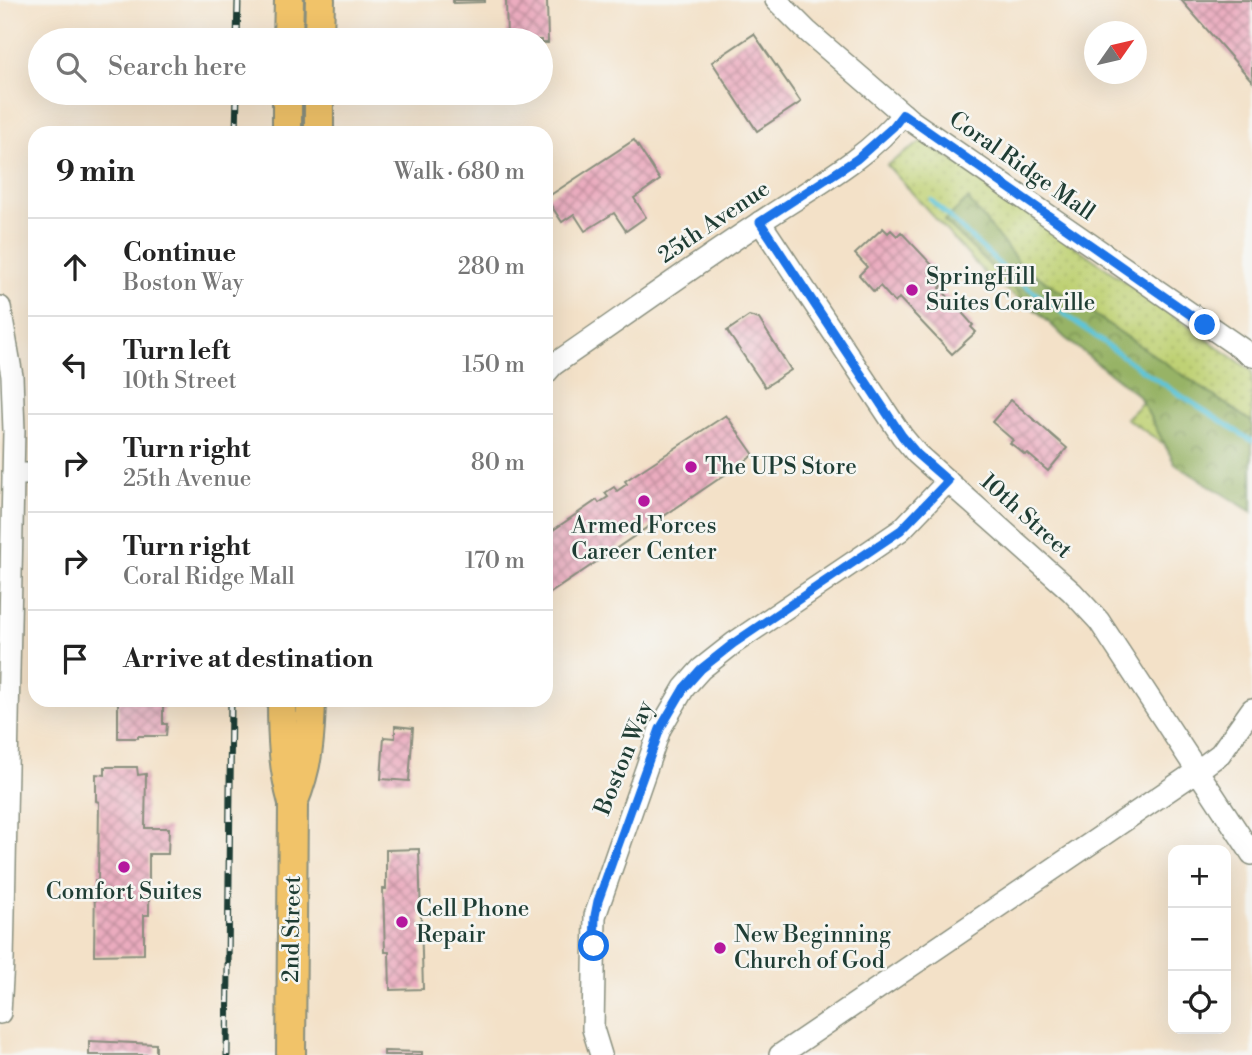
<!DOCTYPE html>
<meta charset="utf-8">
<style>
:root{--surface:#fff;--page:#f6f6f6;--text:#222;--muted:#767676;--line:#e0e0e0}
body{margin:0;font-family:"Libre Bodoni",serif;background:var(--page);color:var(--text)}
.controls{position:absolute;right:21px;bottom:21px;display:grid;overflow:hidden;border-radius:14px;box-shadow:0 7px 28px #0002}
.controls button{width:63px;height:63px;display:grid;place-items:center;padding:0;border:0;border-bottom:2px solid var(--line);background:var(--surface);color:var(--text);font:35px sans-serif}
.compass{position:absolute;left:1084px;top:21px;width:63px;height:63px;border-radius:50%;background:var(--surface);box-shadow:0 7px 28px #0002;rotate:56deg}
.stop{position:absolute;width:21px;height:21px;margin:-16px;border:5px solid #1a73e8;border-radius:50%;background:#fff}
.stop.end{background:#1a73e8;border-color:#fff;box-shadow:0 2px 7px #0008}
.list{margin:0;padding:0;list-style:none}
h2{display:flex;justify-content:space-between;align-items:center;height:91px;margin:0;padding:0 28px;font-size:30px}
h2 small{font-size:23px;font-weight:400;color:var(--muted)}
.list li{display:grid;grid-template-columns:46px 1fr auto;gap:21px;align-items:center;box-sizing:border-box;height:98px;padding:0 28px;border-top:2px solid var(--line)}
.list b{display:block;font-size:26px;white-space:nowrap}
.list p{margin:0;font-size:23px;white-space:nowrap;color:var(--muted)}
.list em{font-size:23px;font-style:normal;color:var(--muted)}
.icon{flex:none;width:38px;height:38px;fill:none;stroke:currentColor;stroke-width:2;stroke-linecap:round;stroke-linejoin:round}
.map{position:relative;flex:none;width:1252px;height:1055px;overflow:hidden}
.search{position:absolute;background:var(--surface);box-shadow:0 7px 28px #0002;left:28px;top:28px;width:525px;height:77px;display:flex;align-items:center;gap:18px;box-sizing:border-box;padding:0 24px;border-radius:38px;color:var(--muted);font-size:26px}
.panel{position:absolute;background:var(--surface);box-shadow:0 7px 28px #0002;left:28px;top:126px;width:525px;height:581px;border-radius:21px}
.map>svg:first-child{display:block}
.grass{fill:url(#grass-dots);stroke:#6f8754;stroke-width:2}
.forest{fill:url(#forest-crowns);stroke:#5b784d;stroke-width:2}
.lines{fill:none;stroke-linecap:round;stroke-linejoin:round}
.stream{stroke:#5dc5d9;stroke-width:4.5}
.building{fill:url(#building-cross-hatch)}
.minor-casing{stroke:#898f7e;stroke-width:24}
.major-casing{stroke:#898f7e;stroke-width:32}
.minor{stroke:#fff;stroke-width:21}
.major{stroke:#f1c369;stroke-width:28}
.rail-casing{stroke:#1f3d34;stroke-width:7}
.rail{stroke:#f6f6f2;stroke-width:4.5;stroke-dasharray:13;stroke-linecap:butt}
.route{stroke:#1a73e8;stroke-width:9}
.poi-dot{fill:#b5179e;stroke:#f6f6f2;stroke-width:2.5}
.labels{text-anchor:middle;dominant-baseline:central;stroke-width:5;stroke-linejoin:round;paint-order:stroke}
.street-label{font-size:23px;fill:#1f3d34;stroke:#f6f6f2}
.poi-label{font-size:23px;fill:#1f3d34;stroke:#f6f6f2;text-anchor:start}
</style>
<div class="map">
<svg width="1252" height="1055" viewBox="0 0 1252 1055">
<defs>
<pattern id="grass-dots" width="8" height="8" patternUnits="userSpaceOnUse" patternTransform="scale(1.75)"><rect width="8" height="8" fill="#bfd174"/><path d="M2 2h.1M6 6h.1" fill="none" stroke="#a4b465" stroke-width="1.8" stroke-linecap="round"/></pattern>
<pattern id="forest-crowns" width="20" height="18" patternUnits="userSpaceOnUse" patternTransform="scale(1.75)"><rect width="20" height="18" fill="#97b366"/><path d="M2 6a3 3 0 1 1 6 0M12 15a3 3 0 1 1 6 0" fill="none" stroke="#7b9355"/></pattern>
<pattern id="building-cross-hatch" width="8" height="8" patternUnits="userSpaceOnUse" patternTransform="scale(1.75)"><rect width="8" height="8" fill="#ebacbf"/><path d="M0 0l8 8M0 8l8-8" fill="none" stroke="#be8d9c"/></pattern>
</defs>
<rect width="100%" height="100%" fill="#f6f6f2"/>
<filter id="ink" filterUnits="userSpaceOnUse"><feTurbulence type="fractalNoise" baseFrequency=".0143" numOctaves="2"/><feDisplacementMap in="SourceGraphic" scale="14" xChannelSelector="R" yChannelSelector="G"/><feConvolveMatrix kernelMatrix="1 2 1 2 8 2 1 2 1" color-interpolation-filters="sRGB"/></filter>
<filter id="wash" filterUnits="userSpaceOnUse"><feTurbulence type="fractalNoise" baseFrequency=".00686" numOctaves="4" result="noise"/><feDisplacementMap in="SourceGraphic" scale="28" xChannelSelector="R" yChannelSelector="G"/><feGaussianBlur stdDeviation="1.57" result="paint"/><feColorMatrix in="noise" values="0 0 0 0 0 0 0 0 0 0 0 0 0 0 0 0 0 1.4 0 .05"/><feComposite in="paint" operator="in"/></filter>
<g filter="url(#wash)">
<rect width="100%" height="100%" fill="#f3e1c8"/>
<!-- grass -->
<polygon class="grass" points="924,140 1252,371 1252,504 1126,418 1152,393 987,276 887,165"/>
<!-- forest -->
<polygon class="forest" points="968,199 1020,264 1252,422 1252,512 1175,464 1139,396 1065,338 944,221"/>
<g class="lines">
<!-- stream -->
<polyline class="stream" points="931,200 1012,276 1140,369 1252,441"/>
</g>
<g id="blocks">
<!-- building -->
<g class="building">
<polygon points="453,0 485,0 485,2 453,3"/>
<polygon points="506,0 547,0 548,43 541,43 541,40 507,40"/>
<polygon points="1181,0 1252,0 1252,81"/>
<polygon points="754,34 801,102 757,131 712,62"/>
<polygon points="634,140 660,180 634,198 646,217 626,231 614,213 585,231 574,214 562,222 546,198"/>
<polygon points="883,228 888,233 891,230 897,236 901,232 934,267 929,272 942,286 940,288 973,325 971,327 976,332 952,354 899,298 895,303 880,286 874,292 859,275 867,267 855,254"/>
<polygon points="749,316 759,319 791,370 765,387 727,331"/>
<polygon points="1011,400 1067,448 1048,471 1027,453 1025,455 1018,449 1010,443 1013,440 992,422"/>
<polygon points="726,415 754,455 546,596 546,535 597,500 599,503 608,497 605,493 614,487 617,491 627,484 625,481"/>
<polygon points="118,700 163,700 163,724 167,724 166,736 138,736 138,738 118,738"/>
<polygon points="395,726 413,728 409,781 381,779 384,737 395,738"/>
<polygon points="105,767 137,767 138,775 146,774 145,828 169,828 168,854 149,854 149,915 144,915 144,954 94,955 95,881 98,881 99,802 96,801 96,774 105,775"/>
<polygon points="419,849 423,989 390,990 389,952 385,952 383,889 386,889 386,850"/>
<polygon points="89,1041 156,1044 156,1055 89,1055"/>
<polygon points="384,1051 422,1052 422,1055 384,1055"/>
</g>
</g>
</g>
<g filter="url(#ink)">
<use href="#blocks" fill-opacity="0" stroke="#898f7e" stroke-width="2"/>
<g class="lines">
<defs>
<g id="minor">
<polyline points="776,0 807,31 910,120 1252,356"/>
<polyline points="760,222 902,436 917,454 1072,592 1099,621 1252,854"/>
<polyline points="0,307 12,376 14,431 3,961 0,1013"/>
<path d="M546,373L553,365C622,318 689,269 759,223C806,191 868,159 903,114"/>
<polyline points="13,474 35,474"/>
<polyline points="601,1055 593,1029 595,916 660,729 684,688 701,669 734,643 901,530 948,481"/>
<polyline points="780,1055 1197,771 1220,754 1252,709"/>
</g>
<g id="major">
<polyline points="288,40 289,0"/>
<polyline points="319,40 320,0"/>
<polyline points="287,133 287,93"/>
<polyline points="319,133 319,93"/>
<path d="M282,700C282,736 283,768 293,803L291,1055"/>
<path d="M293,803C308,767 310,739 311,700"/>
</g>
</defs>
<!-- minor casing -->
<use href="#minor" class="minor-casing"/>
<!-- major casing -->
<use href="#major" class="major-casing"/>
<!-- minor -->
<use href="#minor" class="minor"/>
<!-- major -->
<use href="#major" class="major"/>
<defs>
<g id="rail">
<polyline points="237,40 238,0"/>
<polyline points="236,133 237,93"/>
<polyline points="227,1055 231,700"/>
</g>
</defs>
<!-- rail casing -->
<use href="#rail" class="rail-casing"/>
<!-- rail -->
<use href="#rail" class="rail"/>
</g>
</g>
<g class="lines" filter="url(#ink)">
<!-- route -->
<polyline class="route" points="594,946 595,916 598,901 660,729 684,688 701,669 734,643 901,530 948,481 917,454 902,436 760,222 857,159 893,127 903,114 1205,325"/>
</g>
<!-- markers -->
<g class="poi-dot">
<circle cx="912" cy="290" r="7"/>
<circle cx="691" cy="467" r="7"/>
<circle cx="644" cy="501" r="7"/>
<circle cx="124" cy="867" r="7"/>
<circle cx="402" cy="922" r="7"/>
<circle cx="720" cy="948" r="7"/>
</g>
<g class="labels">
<!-- street labels -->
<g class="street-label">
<text transform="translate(1022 166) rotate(35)">Coral Ridge Mall</text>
<text transform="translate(714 222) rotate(-34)">25th Avenue</text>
<text transform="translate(1026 516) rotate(42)">10th Street</text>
<text transform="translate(624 758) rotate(-68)">Boston Way</text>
<text transform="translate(292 929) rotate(-89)">2nd Street</text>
</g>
<!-- poi labels -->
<g class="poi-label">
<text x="926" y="277">SpringHill<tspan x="926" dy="26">Suites Coralville</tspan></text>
<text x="705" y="467">The UPS Store</text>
<text x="644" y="526" text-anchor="middle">Armed Forces<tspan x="644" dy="26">Career Center</tspan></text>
<text x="124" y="892" text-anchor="middle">Comfort Suites</text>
<text x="416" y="909">Cell Phone<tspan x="416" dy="26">Repair</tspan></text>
<text x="734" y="935">New Beginning<tspan x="734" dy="26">Church of God</tspan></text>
</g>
</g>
</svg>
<div class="controls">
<button>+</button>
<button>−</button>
<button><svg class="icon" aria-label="locate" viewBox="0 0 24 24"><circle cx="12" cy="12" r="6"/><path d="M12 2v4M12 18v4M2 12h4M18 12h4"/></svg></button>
</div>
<svg class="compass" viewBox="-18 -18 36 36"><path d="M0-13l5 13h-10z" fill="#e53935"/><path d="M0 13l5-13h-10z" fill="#767676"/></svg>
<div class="stop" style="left:594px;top:946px"></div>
<div class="stop end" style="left:1205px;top:325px"></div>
<div class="search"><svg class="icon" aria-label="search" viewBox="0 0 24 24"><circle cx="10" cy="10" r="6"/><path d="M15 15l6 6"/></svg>Search here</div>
<section class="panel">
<h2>9 min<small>Walk · 680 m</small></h2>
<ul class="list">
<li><svg class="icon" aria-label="ahead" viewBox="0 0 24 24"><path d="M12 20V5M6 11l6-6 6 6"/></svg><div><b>Continue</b><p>Boston Way</p></div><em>280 m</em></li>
<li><svg class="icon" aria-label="left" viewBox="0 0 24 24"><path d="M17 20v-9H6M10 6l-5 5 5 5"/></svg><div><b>Turn left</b><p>10th Street</p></div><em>150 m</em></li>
<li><svg class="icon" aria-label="right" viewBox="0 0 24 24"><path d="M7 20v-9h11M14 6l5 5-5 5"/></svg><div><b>Turn right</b><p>25th Avenue</p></div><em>80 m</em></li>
<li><svg class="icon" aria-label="right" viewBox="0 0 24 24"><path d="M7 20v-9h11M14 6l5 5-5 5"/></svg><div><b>Turn right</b><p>Coral Ridge Mall</p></div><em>170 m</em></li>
<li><svg class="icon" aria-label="arrive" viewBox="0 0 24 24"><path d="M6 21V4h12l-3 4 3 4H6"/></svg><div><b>Arrive at destination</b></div></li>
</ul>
</section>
</div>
